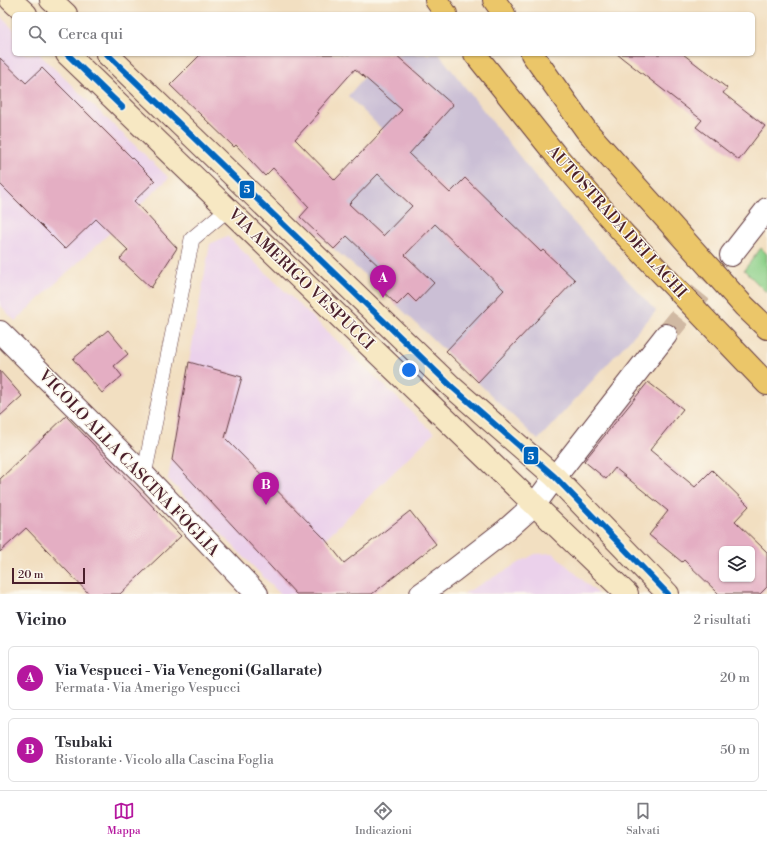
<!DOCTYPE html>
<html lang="it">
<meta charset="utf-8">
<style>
:root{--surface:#fff;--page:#f7f7f7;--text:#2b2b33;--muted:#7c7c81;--line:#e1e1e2;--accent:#b5179e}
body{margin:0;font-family:"Libre Bodoni",serif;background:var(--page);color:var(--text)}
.controls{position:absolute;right:12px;bottom:12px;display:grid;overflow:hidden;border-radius:6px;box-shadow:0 1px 3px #0004}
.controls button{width:36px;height:36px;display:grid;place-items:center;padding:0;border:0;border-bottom:1px solid var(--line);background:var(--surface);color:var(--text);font:20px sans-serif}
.scale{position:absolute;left:12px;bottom:10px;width:73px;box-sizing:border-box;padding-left:4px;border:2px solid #4a1f2b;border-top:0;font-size:11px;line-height:14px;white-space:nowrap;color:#4a1f2b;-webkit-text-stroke:3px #fbf7ec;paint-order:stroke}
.you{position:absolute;left:409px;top:370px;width:14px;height:14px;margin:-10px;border:3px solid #fff;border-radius:50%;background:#1a73e8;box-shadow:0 0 0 6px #1a73e833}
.badge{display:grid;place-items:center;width:26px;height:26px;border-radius:50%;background:var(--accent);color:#fff;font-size:13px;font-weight:700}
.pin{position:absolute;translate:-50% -33px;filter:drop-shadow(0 1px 2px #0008)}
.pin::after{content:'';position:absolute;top:21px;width:14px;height:12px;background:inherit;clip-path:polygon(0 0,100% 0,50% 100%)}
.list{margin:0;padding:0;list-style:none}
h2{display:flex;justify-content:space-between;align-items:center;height:52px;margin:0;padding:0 16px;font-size:17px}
h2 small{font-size:13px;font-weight:400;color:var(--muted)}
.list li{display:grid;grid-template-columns:26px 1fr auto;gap:12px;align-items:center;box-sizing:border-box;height:64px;margin:0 8px 8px;padding:0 8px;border:1px solid var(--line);border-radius:6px}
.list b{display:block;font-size:15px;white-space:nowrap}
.list p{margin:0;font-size:13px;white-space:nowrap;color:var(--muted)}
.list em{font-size:13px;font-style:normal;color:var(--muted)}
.icon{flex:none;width:22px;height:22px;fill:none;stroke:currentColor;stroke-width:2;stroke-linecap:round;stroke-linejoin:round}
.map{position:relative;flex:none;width:767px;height:594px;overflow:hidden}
.search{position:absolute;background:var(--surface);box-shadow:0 1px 3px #0004;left:12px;right:12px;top:12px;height:44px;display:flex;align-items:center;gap:10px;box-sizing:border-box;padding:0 14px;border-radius:6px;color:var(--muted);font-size:15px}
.sheet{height:196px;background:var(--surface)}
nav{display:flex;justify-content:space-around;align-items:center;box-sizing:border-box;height:56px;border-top:1px solid var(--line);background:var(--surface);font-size:11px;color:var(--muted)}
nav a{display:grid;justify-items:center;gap:2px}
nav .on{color:var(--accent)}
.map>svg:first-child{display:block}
.built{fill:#ebd1eb}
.industrial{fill:#cbbfd5}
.green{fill:#8dd089;stroke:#6c785a}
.building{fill:#e4aec3;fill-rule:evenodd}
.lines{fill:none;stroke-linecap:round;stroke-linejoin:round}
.tertiary-tunnel{stroke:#d0b9a3;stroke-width:22;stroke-dasharray:22 11;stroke-linecap:butt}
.service-casing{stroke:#633c42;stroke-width:16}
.minor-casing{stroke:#633c42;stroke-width:24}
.tertiary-casing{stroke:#633c42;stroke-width:24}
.secondary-casing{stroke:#633c42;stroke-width:24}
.motorway-casing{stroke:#633c42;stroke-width:24}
.service{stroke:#fff;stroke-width:15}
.minor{stroke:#fff;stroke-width:22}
.tertiary{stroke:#fff;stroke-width:22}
.secondary{stroke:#f7e8c3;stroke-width:22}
.motorway{stroke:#ebc669;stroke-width:22}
.bus-1-casing{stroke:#fbf7ec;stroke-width:9}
.bus-1{stroke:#0065bd;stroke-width:6}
.labels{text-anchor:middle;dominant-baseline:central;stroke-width:3;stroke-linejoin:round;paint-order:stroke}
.street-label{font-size:16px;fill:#4a1f2b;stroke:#fbf7ec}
.line-badge{stroke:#fbf7ec;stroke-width:1.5}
.badge-label{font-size:11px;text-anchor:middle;font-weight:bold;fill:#fff}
</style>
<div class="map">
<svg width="767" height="594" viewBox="0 0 767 594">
<rect width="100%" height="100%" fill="#fbf7ec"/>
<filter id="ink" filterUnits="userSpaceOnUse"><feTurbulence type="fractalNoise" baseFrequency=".025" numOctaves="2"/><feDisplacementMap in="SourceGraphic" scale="8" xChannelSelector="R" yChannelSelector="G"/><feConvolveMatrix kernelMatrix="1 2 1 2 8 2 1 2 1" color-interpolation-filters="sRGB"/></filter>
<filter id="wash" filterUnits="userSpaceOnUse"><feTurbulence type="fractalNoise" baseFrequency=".012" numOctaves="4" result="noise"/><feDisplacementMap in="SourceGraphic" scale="16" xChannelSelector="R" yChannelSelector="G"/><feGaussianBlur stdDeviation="0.9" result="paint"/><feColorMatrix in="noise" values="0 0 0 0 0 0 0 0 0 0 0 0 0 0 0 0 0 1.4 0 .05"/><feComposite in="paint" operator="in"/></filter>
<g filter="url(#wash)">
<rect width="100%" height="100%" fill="#f2dfc1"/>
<!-- built -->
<g class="built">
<polygon points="0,16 14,30 14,54 39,54 169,178 15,321 0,305"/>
<polygon points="227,236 434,433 325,539 344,563 304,594 280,594 168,479 189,362 210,244"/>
<polygon points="553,553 598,594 463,594 535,554"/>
</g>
<!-- industrial -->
<polygon class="industrial" points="384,54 439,54 561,209 656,311 538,440 373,282 334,249 300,217 383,130 348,96"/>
<!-- green -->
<polygon class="green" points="761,248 767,254 767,293 744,270"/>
<g id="blocks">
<!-- building -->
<g class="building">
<path d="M201,54H395L453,105L409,154L450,193L465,178L541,252L543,250L575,280L478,382L446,351L504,290L435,224L405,255L434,283L416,302L408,294L397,305L373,282L384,271L347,236L334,249L300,217L309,207L273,168L265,176L236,145L234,147L170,85ZM355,69L402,110L335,180L295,139L319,113L317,112ZM378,174L412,206L383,236L349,204Z"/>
<polygon points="617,54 683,54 727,88 723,93 765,126 739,160 696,127 702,120"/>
<polygon points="0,58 26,83 42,68 155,181 134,201 177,248 151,288 120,259 128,250 96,219 65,249 0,184"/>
<polygon points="108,330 128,354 114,366 122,376 102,393 73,359"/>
<polygon points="189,362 242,377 225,438 325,539 344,563 410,511 436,544 372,594 296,594 172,460"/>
<polygon points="0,371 22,396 0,416"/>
<path d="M648,382L683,409L650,450L695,487L712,470L749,506L735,521L767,552V587L760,594H719L684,560L682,562L649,535L668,511L615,468L606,479L584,461ZM722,549H752V579H722Z"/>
<polygon points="66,416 181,536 120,594 89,594 26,528 0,552 0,479"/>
</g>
</g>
</g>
<g filter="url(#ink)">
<use href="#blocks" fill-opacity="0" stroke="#633c42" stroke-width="1"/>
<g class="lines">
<!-- tertiary-tunnel -->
<polyline class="tertiary-tunnel" points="666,335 731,255"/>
<defs>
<polyline id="service" points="144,475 192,239 228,209"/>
<polyline id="minor" points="0,332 144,475 257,594"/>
<g id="tertiary">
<polyline points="731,255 767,209"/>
<polyline points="421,594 453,571 506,530 535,504 555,477 666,335"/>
</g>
<g id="secondary">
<polyline points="11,0 26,14"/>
<polyline points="51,0 66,14"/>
<polyline points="67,54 627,594"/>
<polyline points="107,54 452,387 555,477 668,594"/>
</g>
<g id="motorway">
<polyline points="436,0 446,14"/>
<polyline points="494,0 504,14"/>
<polyline points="475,54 555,154 623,233 767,384"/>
<polyline points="532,54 586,130 743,305 767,328"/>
</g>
</defs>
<!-- service casing -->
<use href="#service" class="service-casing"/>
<!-- minor casing -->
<use href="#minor" class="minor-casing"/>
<!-- tertiary casing -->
<use href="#tertiary" class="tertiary-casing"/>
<!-- secondary casing -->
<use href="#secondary" class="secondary-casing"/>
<!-- motorway casing -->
<use href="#motorway" class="motorway-casing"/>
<!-- service -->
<use href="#service" class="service"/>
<!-- minor -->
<use href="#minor" class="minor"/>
<!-- tertiary -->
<use href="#tertiary" class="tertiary"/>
<!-- secondary -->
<use href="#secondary" class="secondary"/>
<!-- motorway -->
<use href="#motorway" class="motorway"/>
<defs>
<g id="bus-1">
<polyline points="67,54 122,107"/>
<polyline points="107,54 452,387 555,477 668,594"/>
</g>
</defs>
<!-- bus-1 casing -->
<use href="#bus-1" class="bus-1-casing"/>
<!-- bus-1 -->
<use href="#bus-1" class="bus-1"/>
</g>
</g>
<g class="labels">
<!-- street labels -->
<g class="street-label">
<text transform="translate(617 222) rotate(48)">AUTOSTRADA DEI LAGHI</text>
<text transform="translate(301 279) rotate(44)">VIA AMERIGO VESPUCCI</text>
<text transform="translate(129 463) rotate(46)">VICOLO ALLA CASCINA FOGLIA</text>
</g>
</g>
<g class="line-badge">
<rect x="239" y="180" width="16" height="19" rx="4" fill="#0065bd"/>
<rect x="523" y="446" width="16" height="19" rx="4" fill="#0065bd"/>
</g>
<g class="badge-label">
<text x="247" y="193">5</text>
<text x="531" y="460">5</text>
</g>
</svg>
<div class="controls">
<button><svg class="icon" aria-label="layers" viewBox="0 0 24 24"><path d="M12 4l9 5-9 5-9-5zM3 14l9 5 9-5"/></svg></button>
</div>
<div class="scale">20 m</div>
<div class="you"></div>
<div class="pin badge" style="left:383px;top:298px">A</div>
<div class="pin badge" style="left:266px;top:505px">B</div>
<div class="search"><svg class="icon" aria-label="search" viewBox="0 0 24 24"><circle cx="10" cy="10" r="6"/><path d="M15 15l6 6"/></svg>Cerca qui</div>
</div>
<section class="sheet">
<h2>Vicino<small>2 risultati</small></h2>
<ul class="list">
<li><span class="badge">A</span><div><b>Via Vespucci - Via Venegoni (Gallarate)</b><p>Fermata · Via Amerigo Vespucci</p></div><em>20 m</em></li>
<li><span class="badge">B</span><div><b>Tsubaki</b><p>Ristorante · Vicolo alla Cascina Foglia</p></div><em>50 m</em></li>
</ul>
</section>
<nav>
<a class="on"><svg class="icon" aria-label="map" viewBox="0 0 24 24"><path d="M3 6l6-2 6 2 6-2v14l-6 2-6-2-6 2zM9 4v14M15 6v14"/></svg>Mappa</a>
<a><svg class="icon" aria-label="directions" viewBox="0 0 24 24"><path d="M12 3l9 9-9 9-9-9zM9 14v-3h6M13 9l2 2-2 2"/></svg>Indicazioni</a>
<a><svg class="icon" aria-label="saved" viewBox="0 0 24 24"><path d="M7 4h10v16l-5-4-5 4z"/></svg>Salvati</a>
</nav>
